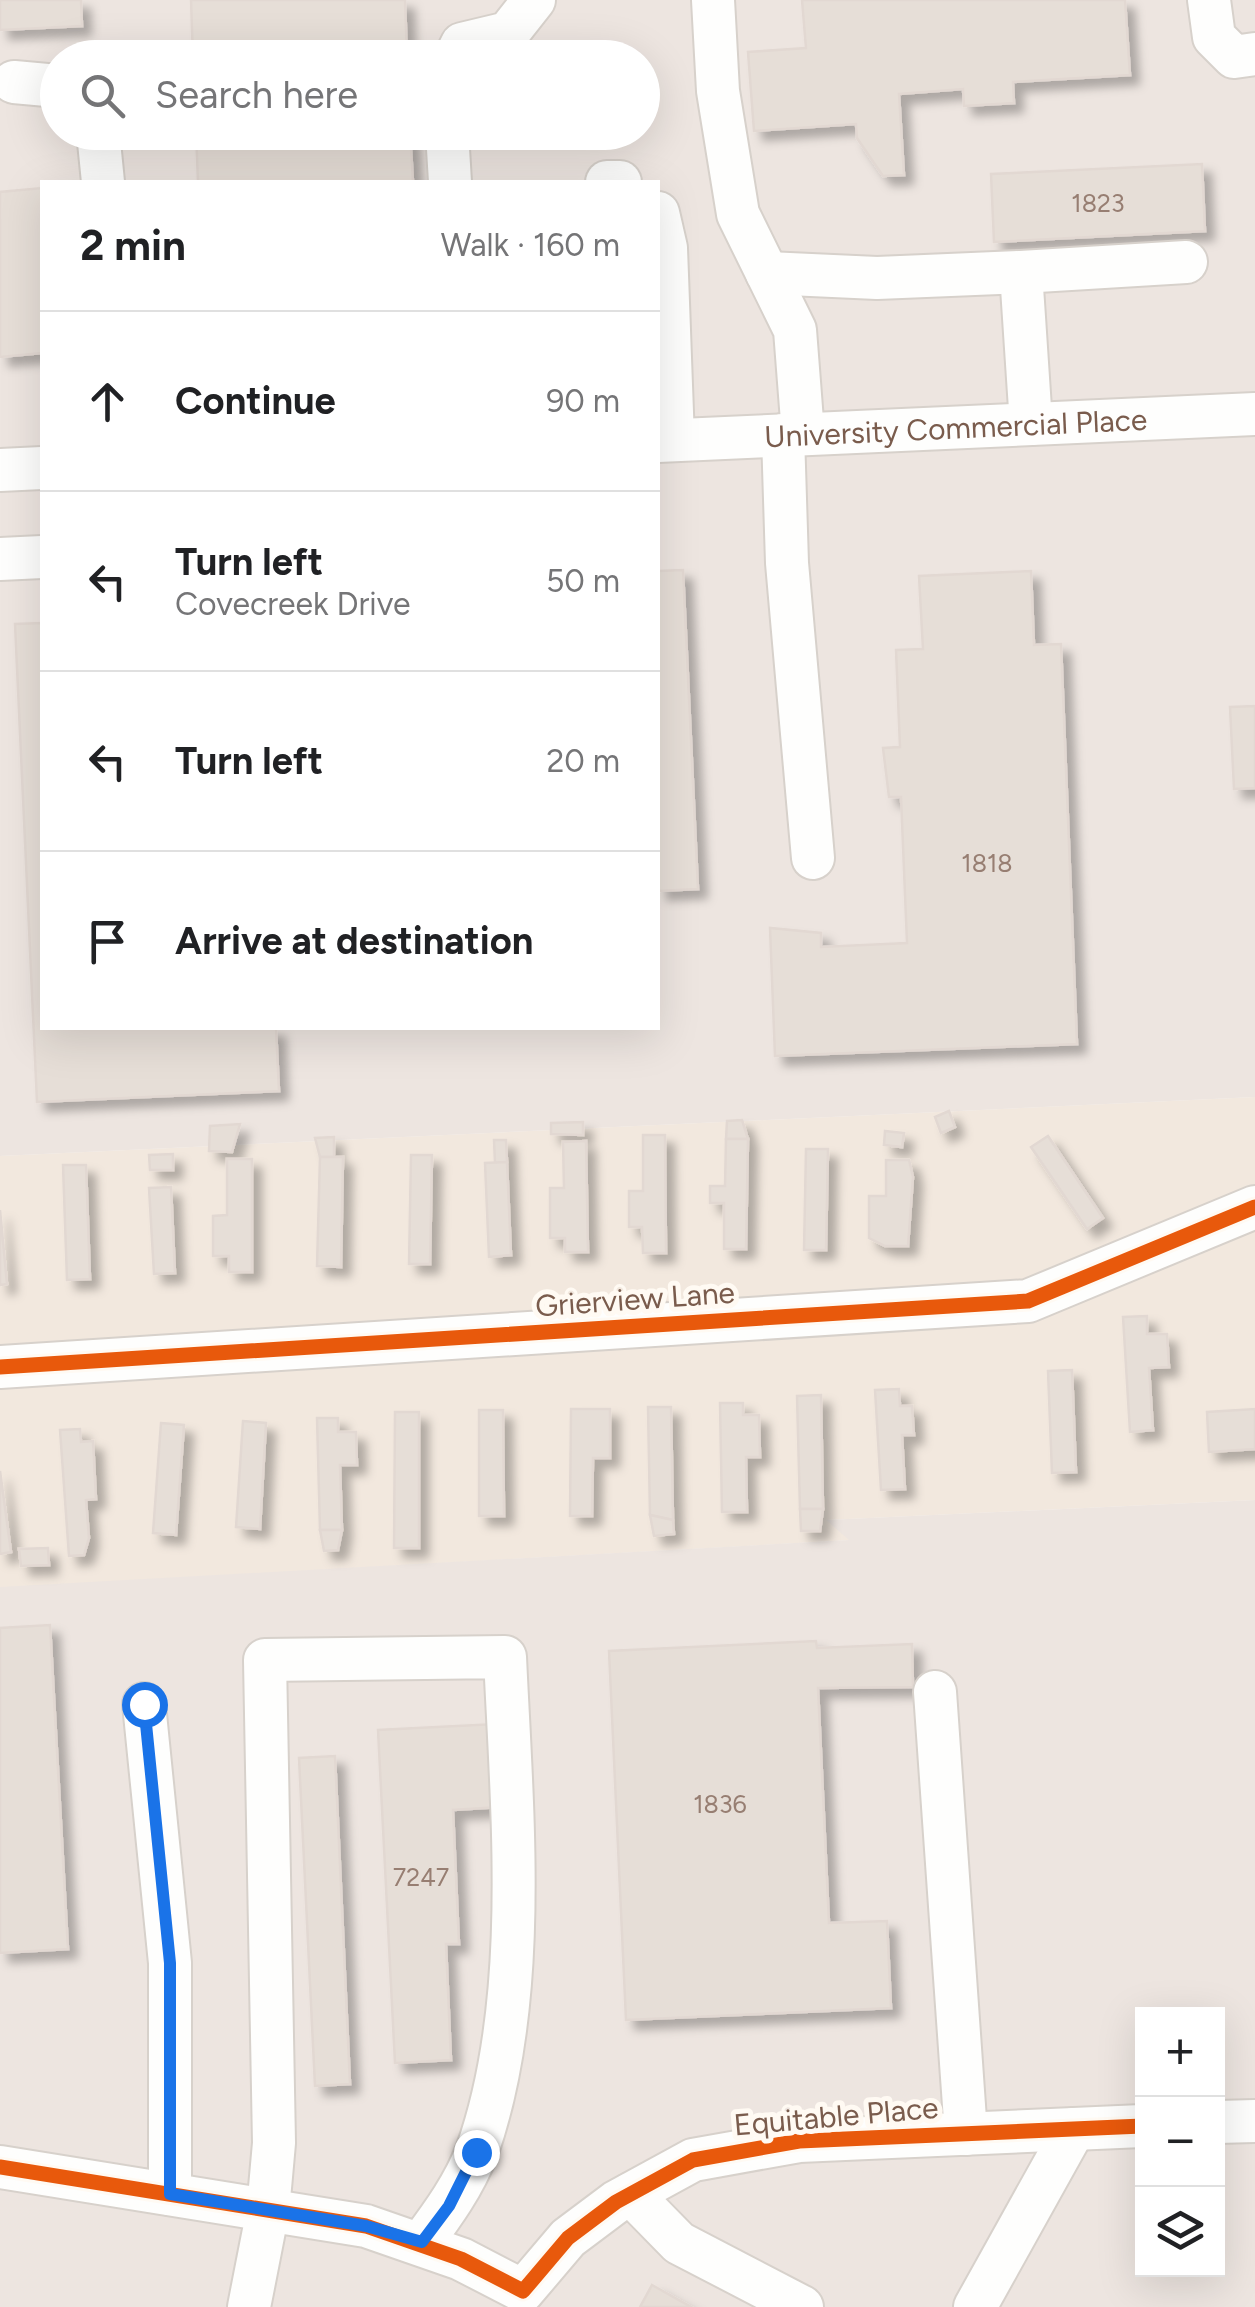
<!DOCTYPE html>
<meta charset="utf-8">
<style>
:root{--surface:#fff;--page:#f6f6f6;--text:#202124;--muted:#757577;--line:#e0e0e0}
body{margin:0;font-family:Figtree,sans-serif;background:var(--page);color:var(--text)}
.controls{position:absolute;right:30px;bottom:30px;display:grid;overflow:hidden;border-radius:0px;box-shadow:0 10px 40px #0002}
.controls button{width:90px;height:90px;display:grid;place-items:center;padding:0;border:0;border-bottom:2px solid var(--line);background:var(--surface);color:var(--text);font:50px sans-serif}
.stop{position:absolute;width:30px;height:30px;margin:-22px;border:8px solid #1a73e8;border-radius:50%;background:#fff}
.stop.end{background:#1a73e8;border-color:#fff;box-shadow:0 2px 10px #0008}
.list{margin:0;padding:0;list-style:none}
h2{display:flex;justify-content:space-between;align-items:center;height:130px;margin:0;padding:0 40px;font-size:42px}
h2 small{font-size:32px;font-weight:400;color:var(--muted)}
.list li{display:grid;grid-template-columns:65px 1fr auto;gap:30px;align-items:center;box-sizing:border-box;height:180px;padding:0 40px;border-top:2px solid var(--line)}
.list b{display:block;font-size:38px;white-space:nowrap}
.list p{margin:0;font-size:32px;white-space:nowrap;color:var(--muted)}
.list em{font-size:32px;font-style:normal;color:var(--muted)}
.icon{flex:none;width:55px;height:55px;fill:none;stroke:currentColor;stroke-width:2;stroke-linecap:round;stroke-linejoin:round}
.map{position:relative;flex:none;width:1255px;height:2307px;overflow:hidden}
.search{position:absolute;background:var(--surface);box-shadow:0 10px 40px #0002;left:40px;top:40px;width:620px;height:110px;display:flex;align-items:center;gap:25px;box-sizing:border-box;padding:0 35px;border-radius:55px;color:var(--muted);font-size:38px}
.panel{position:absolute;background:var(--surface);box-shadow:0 10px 40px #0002;left:40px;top:180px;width:620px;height:850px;border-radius:0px}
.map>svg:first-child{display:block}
.residential{fill:#f2e8de}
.industrial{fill:#ede5e0;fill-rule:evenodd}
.building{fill:#e6ded7;stroke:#e2d8d2;stroke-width:2.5;filter:url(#shadow)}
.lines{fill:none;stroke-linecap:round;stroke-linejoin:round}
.minor-casing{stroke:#d7d1cb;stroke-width:46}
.minor{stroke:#fefefd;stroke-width:42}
.cycleway-casing{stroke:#fffaf3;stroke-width:21}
.cycleway{stroke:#e8590c;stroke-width:15}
.route{stroke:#1a73e8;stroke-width:12}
.labels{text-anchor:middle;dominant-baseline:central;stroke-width:10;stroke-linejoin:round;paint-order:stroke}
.number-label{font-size:25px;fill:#977e72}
.street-label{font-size:30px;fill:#7a5c4d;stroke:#fffaf3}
</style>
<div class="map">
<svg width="1255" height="2307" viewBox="0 0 1255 2307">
<defs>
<filter id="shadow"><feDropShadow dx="9" dy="9" stdDeviation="5" flood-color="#0004"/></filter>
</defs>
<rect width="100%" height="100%" fill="#f9f5f0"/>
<!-- residential -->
<polygon class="residential" points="1255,1097 1255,1500 827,1520 851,1540 0,1588 0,1156"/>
<!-- industrial -->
<g class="industrial">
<path d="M0,0H1255V1097L0,1156ZM58,58H642V132H58ZM42,182H658V1028H42Z"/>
<path d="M1255,1500V2307H0V1587L849,1540L826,1520ZM1142,2014H1218V2270H1142Z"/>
</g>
<!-- building -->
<g class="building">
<polygon points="0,0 81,0 82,26 0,30"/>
<polygon points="191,0 405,0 407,58 193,58"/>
<polygon points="802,0 1125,0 1130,75 1013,82 1014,103 964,106 963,89 899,94 904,175 883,176 857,138 856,124 754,131 748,52 806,48"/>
<polygon points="196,132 410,132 413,182 198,182"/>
<polygon points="1202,164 1205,231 994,242 991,174"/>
<polygon points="42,188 42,353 0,357 0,192"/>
<polygon points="683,570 698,889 658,891 658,571"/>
<polygon points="1031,571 1034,645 1061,644 1077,1044 775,1056 770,928 821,933 821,947 907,943 901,797 889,797 883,748 900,747 896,650 923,649 919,576"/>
<polygon points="42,623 42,1028 276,1028 279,1091 37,1102 15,624"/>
<polygon points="1255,706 1255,788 1234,789 1230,707"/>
<polygon points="949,1111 955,1127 941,1133 935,1117"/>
<polygon points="742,1120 748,1139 726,1139 727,1121"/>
<polygon points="583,1122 583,1135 551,1134 551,1123"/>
<polygon points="240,1124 232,1152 209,1151 210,1126"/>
<polygon points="885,1131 904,1133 902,1147 884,1145"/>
<polygon points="643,1135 665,1135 666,1253 643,1253 642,1227 629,1227 629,1191 643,1191"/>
<polygon points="1048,1136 1103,1218 1087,1229 1031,1147"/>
<polygon points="334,1137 334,1157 320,1157 315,1138"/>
<polygon points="726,1139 748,1139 746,1249 724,1249 724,1203 710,1203 710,1186 725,1186"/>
<polygon points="494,1140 506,1140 507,1162 495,1163"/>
<polygon points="586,1141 588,1252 565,1252 565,1238 550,1238 550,1188 564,1188 563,1142"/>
<polygon points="806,1149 828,1149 826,1250 804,1250"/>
<polygon points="173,1154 173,1170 150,1170 149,1155"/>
<polygon points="411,1155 432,1155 430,1264 409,1264"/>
<polygon points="320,1157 343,1157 341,1267 317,1266"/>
<polygon points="227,1159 252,1159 252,1272 229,1272 229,1256 213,1256 213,1216 227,1215"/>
<polygon points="886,1160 909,1160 913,1177 908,1246 885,1246 869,1238 869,1196 886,1196"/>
<polygon points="507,1162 511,1255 489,1257 485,1163"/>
<polygon points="63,1165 86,1165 90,1279 67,1280"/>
<polygon points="171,1187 175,1273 154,1274 149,1188"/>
<polygon points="0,1210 7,1284 0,1285"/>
<polygon points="1147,1316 1147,1334 1167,1334 1169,1367 1149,1368 1153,1430 1130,1432 1123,1317"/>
<polygon points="1072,1370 1076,1472 1052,1473 1048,1371"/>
<polygon points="899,1389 900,1406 912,1406 914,1435 902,1435 905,1489 881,1490 875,1390"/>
<polygon points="821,1395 823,1509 800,1509 797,1396"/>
<polygon points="720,1403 743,1403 743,1415 759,1415 760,1457 746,1457 747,1512 722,1512"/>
<polygon points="648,1407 671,1407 673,1520 650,1515"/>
<polygon points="571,1409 610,1409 610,1458 593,1458 592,1516 570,1516"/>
<polygon points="1255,1409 1255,1449 1209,1452 1207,1412"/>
<polygon points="479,1410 503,1410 504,1516 479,1516"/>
<polygon points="395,1412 419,1412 419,1548 394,1548"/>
<polygon points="317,1418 338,1418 338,1432 356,1432 357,1465 340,1465 342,1530 320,1530"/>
<polygon points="243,1421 266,1423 260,1529 236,1527"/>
<polygon points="161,1423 184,1425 176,1535 153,1533"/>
<polygon points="80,1429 81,1442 93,1441 96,1499 86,1500 89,1538 84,1555 69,1556 60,1430"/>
<polygon points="0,1471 11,1552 0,1554"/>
<polygon points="800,1509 823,1509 820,1531 801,1531"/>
<polygon points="650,1515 673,1520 674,1534 654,1536"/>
<polygon points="320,1530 342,1530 338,1550 324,1551"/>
<polygon points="48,1548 49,1565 21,1566 19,1549"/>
<polygon points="50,1625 68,1949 0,1953 0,1628"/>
<polygon points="816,1641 817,1648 912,1644 913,1687 818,1688 829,1923 887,1921 891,2008 626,2020 609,1651"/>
<polygon points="496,1724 500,1807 453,1810 459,1944 446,1944 451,2060 395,2063 378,1730"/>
<polygon points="335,1756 350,2084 315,2086 299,1758"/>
<polygon points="652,2285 691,2307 640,2307"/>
</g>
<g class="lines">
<defs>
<g id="minor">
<polyline points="713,0 718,91 738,214 795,330 803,434"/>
<polyline points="1209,0 1214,37 1234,57 1255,54"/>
<polyline points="455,58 462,44 508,33 534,0"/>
<polyline points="14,82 58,86"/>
<polyline points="98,132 103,182"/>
<polyline points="447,132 450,182"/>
<polyline points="607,182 620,182"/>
<polyline points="658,213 666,248 673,440"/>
<polyline points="767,273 877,278 1021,272"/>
<polyline points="1031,424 1021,272 1186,262"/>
<polyline points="783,435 787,563 813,858"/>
<path id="s1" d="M658,441L1255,414"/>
<polyline points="0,470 42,468"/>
<polyline points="0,559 42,557"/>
<polyline points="0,1367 1028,1301 1255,1207"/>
<polyline points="935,1692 966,2134"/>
<polyline points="144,1704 170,1963 170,2194"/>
<polyline points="1218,2122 1255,2121"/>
<polyline points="0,2167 366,2226 461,2259 523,2291 568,2238 616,2202 693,2160 799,2141 1142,2126"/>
<polyline points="631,2194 679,2243 802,2307"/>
<path d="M249,2307L268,2210L274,2143L265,1660L505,1657C512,1812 530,2002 477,2151C464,2185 443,2214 422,2242"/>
<polyline points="975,2307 1074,2129"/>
</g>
</defs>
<!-- minor casing -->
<use href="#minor" class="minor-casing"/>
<!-- minor -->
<use href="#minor" class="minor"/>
<defs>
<g id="cycleway">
<polyline points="0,1367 1028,1301 1255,1207"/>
<polyline points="0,2167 366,2226 461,2259 523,2291 568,2238 616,2202 693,2160 799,2141 1142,2126"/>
</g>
</defs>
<!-- cycleway casing -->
<use href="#cycleway" class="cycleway-casing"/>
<!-- cycleway -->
<use href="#cycleway" class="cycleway"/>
</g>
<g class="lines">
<!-- route -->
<polyline class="route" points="144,1704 170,1963 170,2194 366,2226 422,2242 449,2206 476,2152"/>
</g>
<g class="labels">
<!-- number labels -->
<g class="number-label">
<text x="1098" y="203">1823</text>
<text x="987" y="863">1818</text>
<text x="720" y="1804">1836</text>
<text x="421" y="1877">7247</text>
</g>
<!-- street labels -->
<g class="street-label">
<text stroke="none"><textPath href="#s1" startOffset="298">University Commercial Place</textPath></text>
<text transform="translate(635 1299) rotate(-4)">Grierview Lane</text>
<text transform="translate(836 2116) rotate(-5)">Equitable Place</text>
</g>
</g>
</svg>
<div class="controls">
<button>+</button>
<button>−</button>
<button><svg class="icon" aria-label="layers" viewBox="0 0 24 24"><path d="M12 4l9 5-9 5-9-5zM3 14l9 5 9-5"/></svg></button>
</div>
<div class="stop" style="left:144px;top:1704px"></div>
<div class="stop end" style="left:476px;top:2152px"></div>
<div class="search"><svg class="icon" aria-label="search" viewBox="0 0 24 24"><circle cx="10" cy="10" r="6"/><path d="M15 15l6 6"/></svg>Search here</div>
<section class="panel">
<h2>2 min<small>Walk · 160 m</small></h2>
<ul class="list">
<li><svg class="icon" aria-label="ahead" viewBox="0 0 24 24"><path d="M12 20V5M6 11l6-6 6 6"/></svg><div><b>Continue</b></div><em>90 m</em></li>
<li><svg class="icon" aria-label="left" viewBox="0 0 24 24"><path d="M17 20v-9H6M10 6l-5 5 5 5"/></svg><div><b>Turn left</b><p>Covecreek Drive</p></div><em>50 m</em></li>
<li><svg class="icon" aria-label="left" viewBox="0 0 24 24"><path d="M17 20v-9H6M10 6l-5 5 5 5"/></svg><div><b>Turn left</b></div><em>20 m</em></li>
<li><svg class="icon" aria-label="arrive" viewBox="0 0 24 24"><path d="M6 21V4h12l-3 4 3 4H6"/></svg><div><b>Arrive at destination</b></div></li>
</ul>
</section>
</div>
